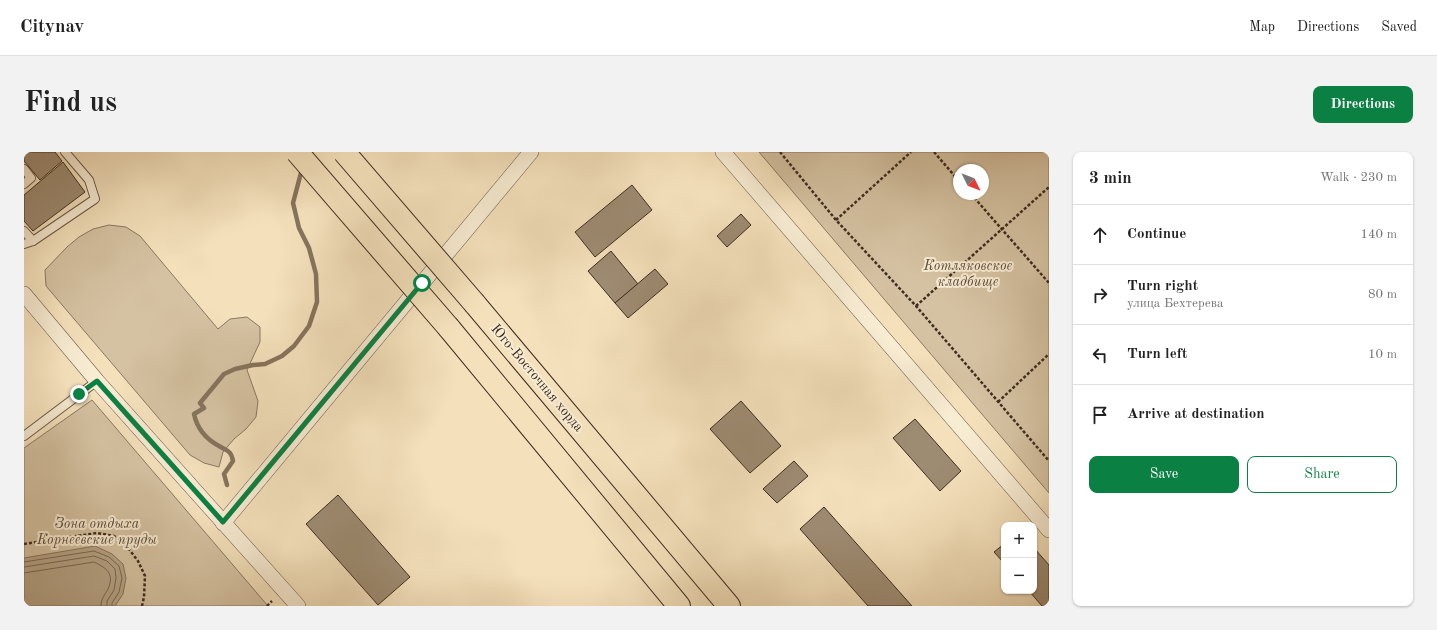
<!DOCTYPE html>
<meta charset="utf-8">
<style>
:root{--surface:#fff;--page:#f2f2f2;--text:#222;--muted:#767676;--line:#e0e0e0;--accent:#0b8043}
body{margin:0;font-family:"Old Standard TT",serif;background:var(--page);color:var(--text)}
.controls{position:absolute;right:12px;bottom:12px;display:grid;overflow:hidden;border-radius:8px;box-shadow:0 1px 3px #0004}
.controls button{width:36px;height:36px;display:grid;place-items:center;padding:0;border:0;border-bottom:1px solid var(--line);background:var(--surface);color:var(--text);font:20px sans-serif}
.compass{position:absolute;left:929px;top:12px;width:36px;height:36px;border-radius:50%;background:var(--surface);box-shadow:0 1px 3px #0004;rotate:132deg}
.stop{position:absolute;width:12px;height:12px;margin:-9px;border:3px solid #0b8043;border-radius:50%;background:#fff}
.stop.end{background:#0b8043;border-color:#fff;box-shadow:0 1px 4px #0008}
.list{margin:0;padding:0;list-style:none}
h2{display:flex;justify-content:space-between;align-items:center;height:52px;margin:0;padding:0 16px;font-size:17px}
h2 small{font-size:13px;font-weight:400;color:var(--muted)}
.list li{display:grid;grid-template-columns:26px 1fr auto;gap:12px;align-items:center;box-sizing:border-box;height:60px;padding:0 16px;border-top:1px solid var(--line)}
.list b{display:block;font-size:15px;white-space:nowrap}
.list p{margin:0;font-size:13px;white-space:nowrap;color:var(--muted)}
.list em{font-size:13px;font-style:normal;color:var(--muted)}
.actions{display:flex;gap:8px;padding:12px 16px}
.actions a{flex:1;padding:9px 0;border:1px solid var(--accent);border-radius:8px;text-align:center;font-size:14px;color:var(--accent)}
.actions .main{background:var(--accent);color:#fff}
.icon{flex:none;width:22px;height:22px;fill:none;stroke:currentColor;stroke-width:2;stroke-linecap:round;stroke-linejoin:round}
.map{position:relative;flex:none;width:1025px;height:454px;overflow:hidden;border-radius:8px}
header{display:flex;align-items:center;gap:24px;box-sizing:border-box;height:56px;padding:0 20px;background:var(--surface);border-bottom:1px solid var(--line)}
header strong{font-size:19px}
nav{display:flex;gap:22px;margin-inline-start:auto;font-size:14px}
.intro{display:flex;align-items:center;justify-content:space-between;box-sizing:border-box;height:96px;padding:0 24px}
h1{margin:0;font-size:28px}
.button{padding:10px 18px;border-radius:8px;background:var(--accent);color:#fff;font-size:14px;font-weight:700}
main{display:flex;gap:24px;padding:0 24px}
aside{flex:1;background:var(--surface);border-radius:8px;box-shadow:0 1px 3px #0004}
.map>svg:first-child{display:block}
.green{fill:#d5c2a2;stroke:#8a7862;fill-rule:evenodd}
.water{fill:#b6a487;stroke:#86745e}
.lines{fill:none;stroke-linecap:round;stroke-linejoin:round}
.shore{stroke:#7a6854;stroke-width:1}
.stream{stroke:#86745e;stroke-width:4.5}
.building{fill:#9d8b72;stroke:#3e2d21}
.service-casing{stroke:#6c5a48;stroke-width:10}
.minor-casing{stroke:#6c5a48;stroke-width:16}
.primary-casing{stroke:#3e2d21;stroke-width:24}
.path{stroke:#3e2d21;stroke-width:2.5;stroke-dasharray:3 2;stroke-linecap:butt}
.service{stroke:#f8ecd3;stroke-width:8}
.minor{stroke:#f8ecd3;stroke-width:15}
.primary{stroke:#f4e1bc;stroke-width:22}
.primary-bridge-casing{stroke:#3e2d21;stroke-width:24;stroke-linecap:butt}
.primary-bridge{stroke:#f4e1bc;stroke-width:22}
.route{stroke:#0b8043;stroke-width:5}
.labels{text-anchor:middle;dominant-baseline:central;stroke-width:4;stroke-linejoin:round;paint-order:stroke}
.park-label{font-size:14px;font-style:italic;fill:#5c4b3b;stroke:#f8ecd3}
.street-label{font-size:14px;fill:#3e2d21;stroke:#f8ecd3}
</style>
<header>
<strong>Citynav</strong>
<nav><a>Map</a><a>Directions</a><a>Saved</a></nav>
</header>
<div class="intro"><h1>Find us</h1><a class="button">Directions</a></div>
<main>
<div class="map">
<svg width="1025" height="454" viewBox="0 0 1025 454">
<rect width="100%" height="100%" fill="#f4e1bc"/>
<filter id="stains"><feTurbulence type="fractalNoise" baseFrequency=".005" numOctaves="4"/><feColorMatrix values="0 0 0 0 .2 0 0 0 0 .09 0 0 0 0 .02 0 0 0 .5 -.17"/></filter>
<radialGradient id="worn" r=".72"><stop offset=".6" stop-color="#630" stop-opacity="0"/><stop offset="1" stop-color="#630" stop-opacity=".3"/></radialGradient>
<!-- green -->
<g class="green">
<path d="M735,0H1025V341ZM935,18H959V42H935Z"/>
<polygon points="85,73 102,75 116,84 194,177 206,167 223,165 236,175 236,190 223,218 234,249 232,265 222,277 210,287 199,300 195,315 180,311 166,303 22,134 21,118 43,95 55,85 69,77"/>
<polygon points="68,248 244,454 0,454 0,296"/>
</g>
<!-- water -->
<polygon class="water" points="71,394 88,402 99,412 102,426 99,442 91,454 0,454 0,406"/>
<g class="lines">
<!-- shore -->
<g class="shore">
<polyline points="0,410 70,399 85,405 95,414 98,426 95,440 88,451 88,454"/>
<polyline points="0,415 70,404 83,409 91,417 92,426 90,438 83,449 83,454"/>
<path d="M0,421L70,410C82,416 91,421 84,437C81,443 77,446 77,454"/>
</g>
<!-- stream -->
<path class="stream" d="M203,333L200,322L209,309C207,298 203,299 195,294C182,287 173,276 170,262L180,256L176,251L200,222L211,217L229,213L241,212L258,204L270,194L285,174L293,150L292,122L285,96L275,76L269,51L278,17"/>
</g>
<!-- building -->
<g class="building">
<polygon points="0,0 31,0 38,9 16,28 0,9"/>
<polygon points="39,10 61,40 9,79 0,69 0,43"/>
<polygon points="608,33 628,58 571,105 551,80"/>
<polygon points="717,62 727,73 703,95 693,84"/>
<polygon points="587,99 614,132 591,151 564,119"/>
<polygon points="631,117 644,132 604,166 591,151"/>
<polygon points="717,249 757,294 726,321 686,277"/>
<polygon points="891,267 937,319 916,339 869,286"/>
<polygon points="770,309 784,324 753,351 739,337"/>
<polygon points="314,343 386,425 354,453 282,372"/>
<polygon points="800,355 888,454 844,454 776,377"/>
<polygon points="980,392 980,411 970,400"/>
<polygon points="1010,396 1025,413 1025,454 1018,454 1005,439 1010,439"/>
</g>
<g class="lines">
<defs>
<g id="service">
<polyline points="0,17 7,26 0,32"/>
<polyline points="0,79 9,89"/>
<polyline points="0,92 9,89 71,47 65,28 41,0"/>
<polyline points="0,284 73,229"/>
</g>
<g id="minor">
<polyline points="699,0 1025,378"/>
<polyline points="0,142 73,229 274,454"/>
<polyline points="199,371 507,0"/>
</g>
<g id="primary">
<polyline points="451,152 705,454"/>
<polyline points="425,176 655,454"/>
</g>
</defs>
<!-- service casing -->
<use href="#service" class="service-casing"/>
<!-- minor casing -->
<use href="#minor" class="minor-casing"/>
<!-- primary casing -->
<use href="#primary" class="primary-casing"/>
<!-- path -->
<g class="path">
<polyline points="756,0 812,68 892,154 1025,309"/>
<polyline points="910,0 935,29"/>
<polyline points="947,42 1025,131"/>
<polyline points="812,68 887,0"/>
<polyline points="892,154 1025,35"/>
<polyline points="974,250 1025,202"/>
<polyline points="0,392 73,381 90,384 101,392 114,409 121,424 120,445 118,454"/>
<polyline points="243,454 248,449"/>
</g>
<!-- service -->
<use href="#service" class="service"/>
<!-- minor -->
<use href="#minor" class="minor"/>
<!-- primary -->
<use href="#primary" class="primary"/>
<defs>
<g id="primary-bridge">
<polyline points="273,0 425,176"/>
<polyline points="320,0 451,152"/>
</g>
</defs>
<!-- primary-bridge casing -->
<use href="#primary-bridge" class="primary-bridge-casing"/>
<!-- primary-bridge -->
<use href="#primary-bridge" class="primary-bridge"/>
</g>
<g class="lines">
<!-- route -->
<polyline class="route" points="55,242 73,229 199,370 398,131"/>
</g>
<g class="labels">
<!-- park labels -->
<g class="park-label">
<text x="944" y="114">Котляковское<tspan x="944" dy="16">кладбище</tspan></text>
<text x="73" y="372">Зона отдыха<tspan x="73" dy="16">Корнеевские пруды</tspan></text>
</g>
<!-- street labels -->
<g class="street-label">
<text transform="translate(513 226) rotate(50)">Юго-Восточная хорда</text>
</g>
</g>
<rect width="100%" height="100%" filter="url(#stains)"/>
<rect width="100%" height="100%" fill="url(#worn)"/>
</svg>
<div class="controls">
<button>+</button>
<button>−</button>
</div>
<svg class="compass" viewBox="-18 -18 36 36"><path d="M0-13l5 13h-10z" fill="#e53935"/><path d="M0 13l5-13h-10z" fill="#767676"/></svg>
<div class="stop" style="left:398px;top:131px"></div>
<div class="stop end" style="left:55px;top:242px"></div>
</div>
<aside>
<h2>3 min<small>Walk · 230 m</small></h2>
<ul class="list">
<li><svg class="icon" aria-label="ahead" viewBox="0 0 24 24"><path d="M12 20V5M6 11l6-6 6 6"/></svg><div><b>Continue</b></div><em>140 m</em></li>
<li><svg class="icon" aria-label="right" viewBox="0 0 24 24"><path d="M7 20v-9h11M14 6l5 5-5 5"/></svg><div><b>Turn right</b><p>улица Бехтерева</p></div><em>80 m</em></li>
<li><svg class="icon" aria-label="left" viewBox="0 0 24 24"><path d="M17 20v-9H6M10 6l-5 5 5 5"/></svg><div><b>Turn left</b></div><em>10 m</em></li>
<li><svg class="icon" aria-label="arrive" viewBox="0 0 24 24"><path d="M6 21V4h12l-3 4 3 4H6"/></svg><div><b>Arrive at destination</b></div></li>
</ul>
<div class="actions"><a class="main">Save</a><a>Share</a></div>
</aside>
</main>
